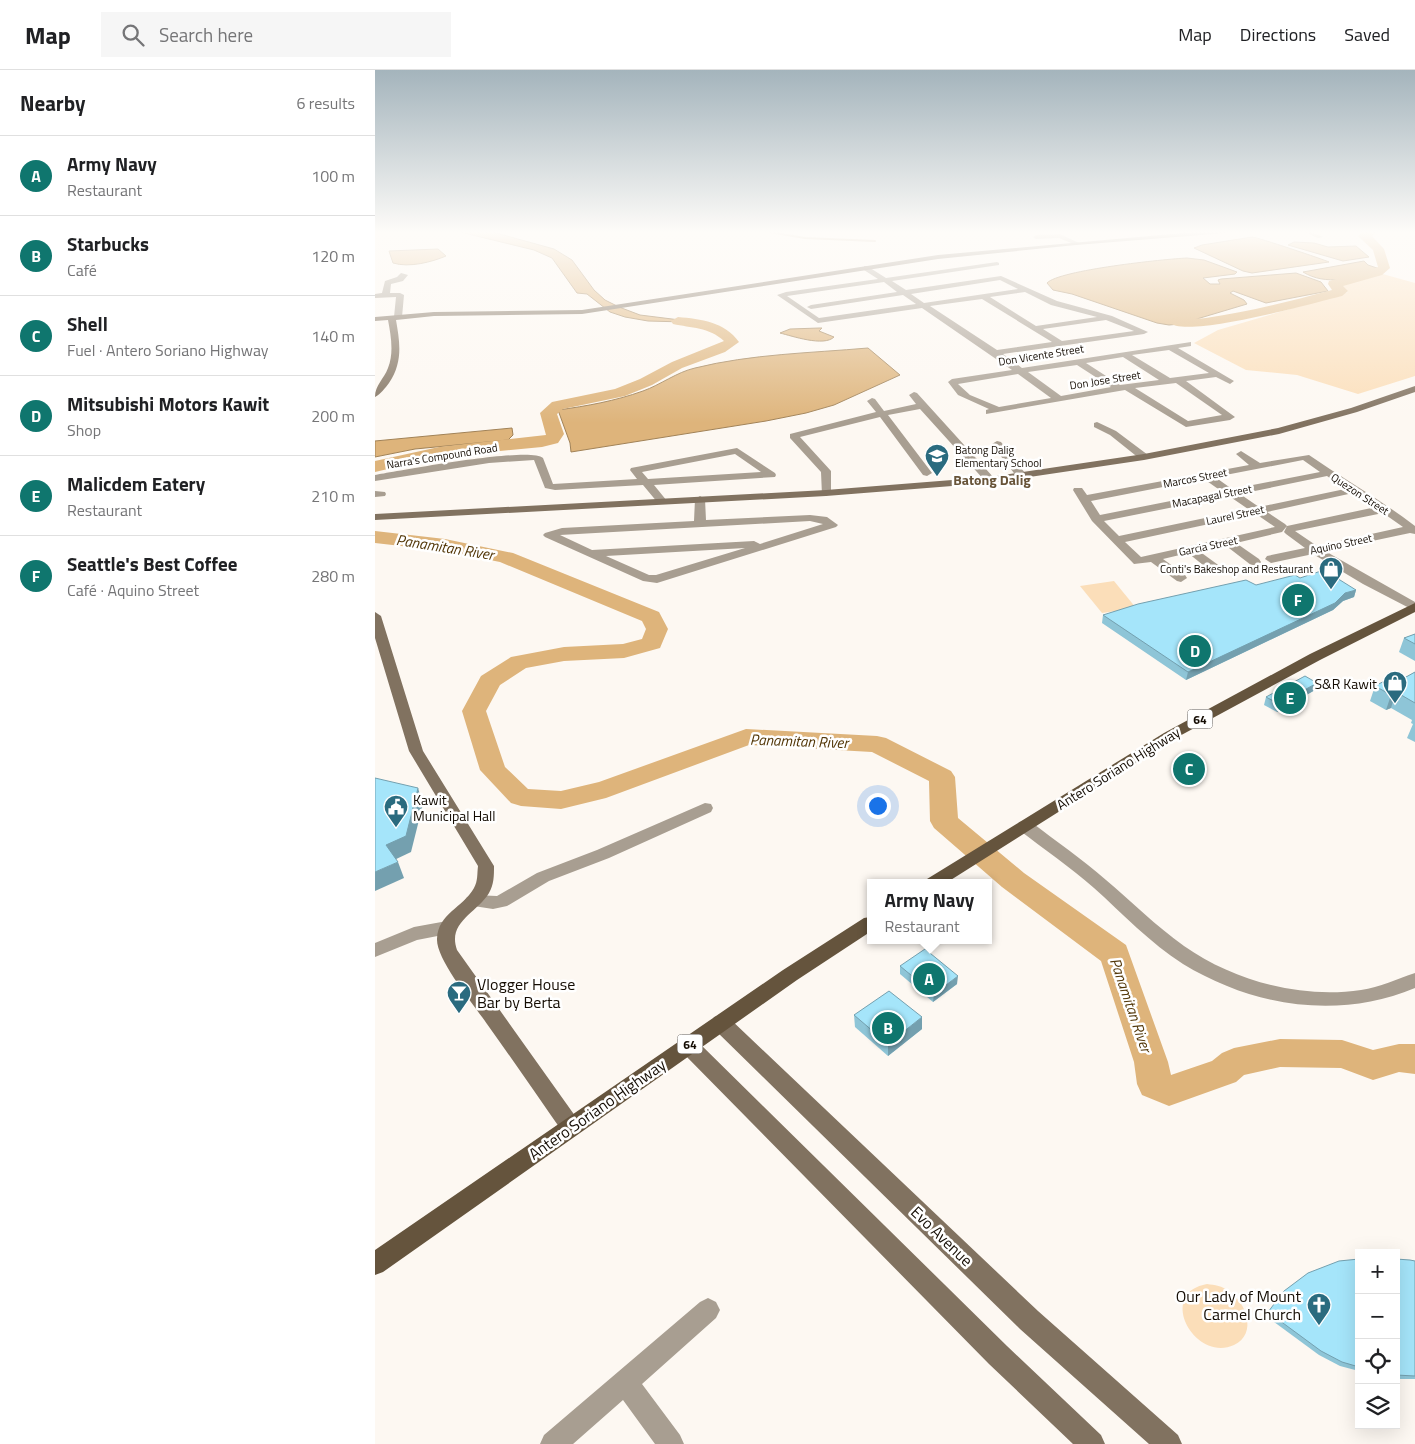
<!DOCTYPE html>
<meta charset="utf-8">
<style>
:root{--surface:#fff;--page:#f6f6f6;--text:#202124;--muted:#757577;--line:#e0e0e0;--accent:#0f766e}
body{margin:0;font-family:"Titillium Web",sans-serif;background:var(--page);color:var(--text)}
.controls{position:absolute;right:15px;bottom:15px;display:grid;overflow:hidden;border-radius:0px;box-shadow:0 5px 20px #0002}
.controls button{width:45px;height:45px;display:grid;place-items:center;padding:0;border:0;border-bottom:1px solid var(--line);background:var(--surface);color:var(--text);font:25px sans-serif}
.you{position:absolute;left:502px;top:735px;width:18px;height:18px;margin:-12px;border:4px solid #fff;border-radius:50%;background:#1a73e8;box-shadow:0 0 0 8px #1a73e833}
.badge{display:grid;place-items:center;width:32px;height:32px;border-radius:50%;background:var(--accent);color:#fff;font-size:16px;font-weight:700}
.pin{position:absolute;translate:-50% -50%;border:2px solid #fff;box-shadow:0 1px 5px #0006}
.popup{position:absolute;left:492px;top:809px;width:125px;height:65px;box-sizing:border-box;display:grid;place-content:center;border-radius:0px;background:var(--surface);filter:drop-shadow(0 1px 4px #0005);font-size:16px;white-space:nowrap;color:var(--muted)}
.popup b{font-size:19px;color:var(--text)}
.popup::after{content:'';position:absolute;left:50%;top:100%;margin-left:-10px;border:10px solid transparent;border-top-color:var(--surface)}
.list{margin:0;padding:0;list-style:none}
h2{display:flex;justify-content:space-between;align-items:center;height:65px;margin:0;padding:0 20px;font-size:21px}
h2 small{font-size:16px;font-weight:400;color:var(--muted)}
.list li{display:grid;grid-template-columns:32px 1fr auto;gap:15px;align-items:center;box-sizing:border-box;height:80px;padding:0 20px;border-top:1px solid var(--line)}
.list b{display:block;font-size:19px;white-space:nowrap}
.list p{margin:0;font-size:16px;white-space:nowrap;color:var(--muted)}
.list em{font-size:16px;font-style:normal;color:var(--muted)}
.icon{flex:none;width:28px;height:28px;fill:none;stroke:currentColor;stroke-width:2;stroke-linecap:round;stroke-linejoin:round}
.map{position:relative;flex:none;width:1040px;height:1374px;overflow:hidden}
header{display:flex;align-items:center;gap:30px;box-sizing:border-box;height:70px;padding:0 25px;background:var(--surface);border-bottom:1px solid var(--line)}
header strong{font-size:24px}
nav{display:flex;gap:28px;margin-inline-start:auto;font-size:18px}
.search{width:350px;height:45px;background:var(--page);display:flex;align-items:center;gap:12px;box-sizing:border-box;padding:0 18px;border-radius:0px;color:var(--muted);font-size:19px}
main{display:flex}
aside{flex:1;background:var(--surface)}
.map>svg:first-child{display:block}
.green{fill:#fbdeb9}
.water{fill:#deb47b;stroke:#a18257}
.lines{fill:none;stroke-linecap:round;stroke-linejoin:round}
.stream{stroke:#a18257;stroke-width:2}
.river{fill:#deb47b;fill-rule:evenodd}
.street{fill:#a89e91;fill-rule:evenodd}
.secondary{fill:#817260;fill-rule:evenodd}
.primary{fill:#65543d;fill-rule:evenodd}
.wall{fill:#8ec5d7}
.shaded-wall{fill:#74a0af}
.building{fill:#a5e5fa;stroke:#74a0af}
.labels{text-anchor:middle;dominant-baseline:central;stroke-width:5;stroke-linejoin:round;paint-order:stroke}
.far-street-label{font-size:11px;fill:#140c03;stroke:#fff}
.far-poi-label{font-size:11px;fill:#140c03;stroke:#fff;text-anchor:start}
.shield{fill:#fff;stroke:#5a554f;stroke-width:1}
.shield-label{font-size:12px;font-weight:bold;fill:#140c03}
.far-quarter-label{font-size:14px;font-weight:bold;fill:#685439;stroke:#fff}
.poi-label{font-size:14px;fill:#140c03;stroke:#fff;text-anchor:end}
.street-label{font-size:14px;fill:#140c03;stroke:#fff}
.water-label{font-size:15px;font-style:italic;fill:#523607;stroke:#fff}
.near-poi-label{font-size:16px;fill:#140c03;stroke:#fff;text-anchor:start}
.near-street-label{font-size:16px;fill:#140c03;stroke:#fff}
</style>
<header>
<strong>Map</strong>
<div class="search"><svg class="icon" aria-label="search" viewBox="0 0 24 24"><circle cx="10" cy="10" r="6"/><path d="M15 15l6 6"/></svg>Search here</div>
<nav><a>Map</a><a>Directions</a><a>Saved</a></nav>
</header>
<main>
<aside>
<h2>Nearby<small>6 results</small></h2>
<ul class="list">
<li><span class="badge">A</span><div><b>Army Navy</b><p>Restaurant</p></div><em>100 m</em></li>
<li><span class="badge">B</span><div><b>Starbucks</b><p>Café</p></div><em>120 m</em></li>
<li><span class="badge">C</span><div><b>Shell</b><p>Fuel · Antero Soriano Highway</p></div><em>140 m</em></li>
<li><span class="badge">D</span><div><b>Mitsubishi Motors Kawit</b><p>Shop</p></div><em>200 m</em></li>
<li><span class="badge">E</span><div><b>Malicdem Eatery</b><p>Restaurant</p></div><em>210 m</em></li>
<li><span class="badge">F</span><div><b>Seattle's Best Coffee</b><p>Café · Aquino Street</p></div><em>280 m</em></li>
</ul>
</aside>
<div class="map">
<svg width="1040" height="1374" viewBox="0 0 1040 1374">
<rect width="100%" height="100%" fill="#fdf8f2"/>
<!-- green -->
<g class="green">
<polygon points="1004,203 1040,213 1040,306 983,324 922,305 871,300 819,273 843,260 973,222 961,214"/>
<polygon points="739,511 761,538 727,543 705,516"/>
<path d="M832,1214C840,1215 847,1216 854,1221C871,1232 883,1264 859,1275C820,1293 781,1223 832,1214Z"/>
</g>
<!-- water -->
<g class="water">
<polygon points="81,161 114,161 179,179 197,190 219,220 230,230 244,237 265,245 313,251 336,257 309,252 273,251 250,247 235,242 212,224 202,223 177,188 159,180"/>
<path d="M877,167C882,167 950,190 954,192L877,203L868,201L819,178L827,175Z"/>
<polygon points="919,172 939,173 953,177 981,176 994,187 968,191 913,175"/>
<path d="M63,179L71,186C57,192 34,198 18,193L14,181Z"/>
<path d="M812,188L829,190L862,202L860,204L828,208L835,214H845L843,210L846,209L921,203L946,212L953,221L891,233L858,221L855,223L869,230L872,234L805,254L794,255L782,253L697,224L678,220L672,213C684,200 790,189 812,188Z"/>
<path d="M989,191L993,195L1002,198C979,209 951,216 928,202Z"/>
<path d="M444,258H447L444,261L459,267C449,277 417,266 405,263L415,259Z"/>
<path d="M493,278L525,305L459,335L431,343L391,351L196,382L195,373L183,340C212,336 240,331 268,321C285,315 302,302 320,298C376,284 436,283 493,278Z"/>
<polygon points="137,358 138,365 133,370 40,379 0,387 0,371"/>
</g>
<g class="lines">
<!-- stream -->
<polyline class="stream" points="388,161 430,168 500,171"/>
<!-- river -->
<g class="river">
<path d="M989,161H1003L997,166L1009,179L1015,198L1007,205L968,216L973,221L967,226C942,232 808,270 794,252C801,243 821,250 831,248C874,242 916,231 957,220L953,214L954,211L1003,197L998,180L983,166Z"/>
<path d="M303,247C326,249 350,252 364,272L350,282L307,298L277,315L250,326L188,339L182,344L189,364L183,373L167,377L64,387L0,402V391L64,377L171,365L165,343L177,332L240,319L265,309L297,292L349,271C334,257 316,258 298,254L296,251Z"/>
<polygon points="0,461 70,469 138,483 284,542 293,559 285,578 249,588 189,591 151,598 125,615 111,641 130,697 153,719 186,721 224,712 371,659 502,666 511,668 576,701 580,707 583,748 649,803 751,875 793,992 796,1005 837,991 847,983 859,978 905,969 967,970 998,980 1024,974 1040,974 1040,1004 1024,1002 998,1010 966,998 905,997 869,1005 861,1012 794,1036 767,1025 762,1014 759,992 726,891 627,817 559,758 555,751 554,711 497,682 374,675 231,728 186,739 146,736 136,733 105,700 87,641 106,606 136,587 189,577 248,574 267,569 271,559 267,551 125,492 70,481 0,473"/>
</g>
<!-- street -->
<g class="street">
<polygon points="927,161 935,161 948,167 943,168"/>
<polygon points="685,164 704,173 701,175 684,168 661,169 658,167 661,165"/>
<path d="M622,192L624,193V195L517,211L531,220L626,206L682,231L737,246L773,262L769,264L628,284L647,298L816,272V276L803,278L859,311L855,314L841,307L811,311L860,347L855,350L811,357L750,320L611,344V340L614,339L583,325L573,312L577,309L637,300L547,238L443,253L402,225L411,222L503,209L489,200V196H492L511,208ZM625,210L643,219L549,233L536,224ZM509,212L522,222L436,235L432,237L436,239L528,225L541,234L444,248L412,226ZM650,222L676,235L722,247L661,256L615,227ZM607,229L677,272L622,280L555,236ZM731,250L759,261L687,271L668,259ZM794,280L834,303L795,308L757,285ZM748,287L784,310L745,315L711,293ZM702,295L736,317L686,326L653,302ZM643,304L676,328L624,337L595,325L583,314ZM801,313L847,345L813,351L760,318Z"/>
<polygon points="26,203 33,205 28,211 16,214 15,223 25,223 29,225 27,247 23,249 19,247 21,227 0,228 0,224 7,223 10,211 22,207"/>
<polygon points="539,322 542,323 619,408 620,410 619,412 611,412 545,339 513,345 557,403 552,406 548,405 505,347 425,367 456,401 456,423 451,426 447,425 446,402 415,368 415,364 501,342 492,331 497,328 500,329 509,341 541,334 534,325"/>
<polygon points="722,352 741,361 773,385 773,389 765,389 735,365 719,357 719,353"/>
<polygon points="622,371 626,372 650,403 651,405 650,407 642,407 618,376 617,374"/>
<path d="M362,378L400,403L401,405L400,407L279,415L292,431L287,434L283,433L268,415L180,420L170,418L159,390L114,393L0,411V405C24,401 155,376 168,388L178,414L262,409L255,400L256,398ZM360,384L386,402L273,409L267,402Z"/>
<path d="M866,381L885,393L934,385C969,409 1006,430 1040,456V464L1035,463L950,481L1040,532V541L988,514L938,484L896,493L890,489L892,486L930,478L911,464L909,462L912,456L1001,437L978,423L892,442L910,454L912,456L907,462L861,473L884,489L886,492L884,495H876L850,475L824,481L846,497L848,500L846,503H838L813,483L788,489L810,505L812,508L806,512L802,511L776,492L759,494L717,451L698,420L699,418H707L712,425L874,395L861,384ZM928,390L945,402L857,419L840,407ZM952,406L970,419L884,437L865,424ZM829,409L846,421L725,445L716,431ZM854,426L873,439L744,466L729,451ZM1008,443L1028,457L942,476L920,461ZM881,444L900,457L766,487L750,472Z"/>
<polygon points="0,421 10,422 11,424 10,426 0,427"/>
<path d="M325,426L330,429L331,450L435,445L452,447L463,455L461,457L282,513L268,511L170,467L168,465L170,463L187,458L319,451L320,429ZM435,451L448,454L385,474L379,471L217,480L185,465ZM370,478L281,505H274L231,486Z"/>
<polygon points="330,733 336,734 338,738 336,742 234,788 174,811 132,836 118,839 92,835 89,831 92,827 98,825 122,826 162,803 222,780"/>
<path d="M650,751L656,752C681,771 707,789 731,810C757,832 781,856 809,876C859,911 926,929 986,920C1005,917 1022,909 1040,903V918C963,950 879,937 808,894C775,873 748,844 719,818C695,797 669,779 644,760L642,756L644,752Z"/>
<polygon points="72,851 78,853 81,858 78,863 42,870 0,887 0,873 39,857"/>
<polygon points="333,1228 341,1232 345,1240 341,1248 267,1314 305,1365 309,1374 280,1374 248,1330 198,1374 165,1374 169,1365 325,1232"/>
</g>
<!-- secondary -->
<g class="secondary">
<path d="M830,161H854L851,163L701,175L563,189L207,244L59,246L21,250C25,273 28,292 14,313C10,318 6,324 0,327C0,315 9,309 13,298C19,283 16,266 13,250L0,251V247L59,242L207,240L563,185Z"/>
<polygon points="1040,316 1040,322 982,342 904,364 769,390 615,413 451,426 0,450 0,444 451,420 615,407 769,384 903,358 976,338"/>
<path d="M0,542L6,546L48,681L119,796C119,806 119,814 114,823C102,843 72,852 82,880L203,1050L206,1057L203,1064L196,1066L189,1064C163,1027 138,990 112,954C100,936 61,890 62,869C63,843 88,838 99,818C103,811 102,804 103,796L34,681L0,568Z"/>
<polygon points="346,945 353,947 663,1241 803,1365 807,1374 774,1374 645,1259 339,959 336,953 339,947"/>
<polygon points="314,968 321,970 632,1276 726,1365 730,1374 698,1374 614,1294 307,982 304,976 307,970"/>
</g>
<!-- primary -->
<g class="primary">
<polygon points="1040,533 1040,542 945,590 799,669 571,813 550,813 552,809 789,663 935,584"/>
<polygon points="495,847 495,862 422,910 8,1202 0,1205 0,1180 408,900 489,848"/>
</g>
</g>
<!-- wall -->
<g class="wall">
<polygon points="925,508 981,520 979,527 968,531 958,540 811,610 727,553 728,545"/>
<polygon points="1040,564 1040,591 1024,582 1029,568"/>
<polygon points="1040,602 1040,672 1032,668 1038,654 1036,653 1037,650 1016,638 1011,640 995,631 1000,616 1022,612"/>
<polygon points="942,613 940,620 902,642 889,635 891,627"/>
<polygon points="525,896 582,914 558,932 525,904"/>
<polygon points="479,945 547,959 513,986 480,957"/>
<polygon points="984,1189 984,1301 965,1296 944,1285 891,1246 893,1242"/>
<polygon points="1021,1189 1040,1191 1040,1309 1021,1309"/>
</g>
<!-- shaded-wall -->
<g class="shaded-wall">
<polygon points="981,520 979,527 968,531 958,540 811,610 813,602 970,523"/>
<polygon points="942,613 940,620 902,642 904,634"/>
<polygon points="1021,622 1016,638 1011,640 1016,625"/>
<polygon points="43,718 48,734 36,782 17,791 11,775"/>
<polygon points="23,792 29,808 0,821 0,802"/>
<polygon points="583,906 582,914 558,932 559,924"/>
<polygon points="547,947 547,959 513,986 513,974"/>
</g>
<!-- building -->
<g class="building">
<polygon points="949,500 981,520 970,523 960,533 813,602 728,545 763,534 871,510 881,515 920,505 925,508"/>
<polygon points="1040,564 1040,574 1029,568"/>
<polygon points="1040,602 1040,633 1021,622 1016,625 1000,616 1015,608 1022,612"/>
<polygon points="930,606 942,613 904,634 891,627"/>
<polygon points="0,708 43,718 31,766 11,775 23,792 0,802"/>
<polygon points="550,879 583,906 559,924 525,896"/>
<polygon points="514,921 547,947 513,974 479,945"/>
<polygon points="984,1189 984,1297 967,1292 946,1281 893,1242 909,1221 933,1203 964,1191"/>
<polygon points="1021,1189 1035,1190 1040,1191 1040,1306 1021,1305"/>
</g>
<!-- sky -->
<linearGradient id="sky" x2="0" y2="1"><stop stop-color="#a4b4bc"/><stop offset="0.46" stop-color="#fefcf9"/><stop offset="1" stop-color="#fefcf9" stop-opacity="0"/></linearGradient>
<rect width="1040" height="353" fill="url(#sky)"/>
<!-- icons -->
<defs>
<symbol id="school-pin" viewBox="-11 -11 22 30"><path d="M0 17L-7.5 6A9.5 9.5 0 1 1 7.5 6Z" fill="#2a6b7f" stroke="#fff"/><path d="M0-5L7-2L0 1L-7-2ZM-4 1L0 2.5L4 1V4Q0 6-4 4Z" fill="#fff"/></symbol>
<symbol id="shop-pin" viewBox="-11 -11 22 30"><path d="M0 17L-7.5 6A9.5 9.5 0 1 1 7.5 6Z" fill="#2a6b7f" stroke="#fff"/><path d="M-5-2.5h2.3a2.7 3.5 0 0 1 5.4 0H5L5.5 6h-11ZM-1.5-2.5h3a1.5 2.3 0 0 0-3 0Z" fill="#fff"/></symbol>
<symbol id="civic-pin" viewBox="-11 -11 22 30"><path d="M0 17L-7.5 6A9.5 9.5 0 1 1 7.5 6Z" fill="#2a6b7f" stroke="#fff"/><path d="M-.6-6.5H3V-4.5H.6V-3L4-1V1h2V6H-6V1h2V-1L-.6-3ZM-1.2 2.5V6h2.4V2.5Z" fill="#fff"/></symbol>
<symbol id="bar-pin" viewBox="-11 -11 22 30"><path d="M0 17L-7.5 6A9.5 9.5 0 1 1 7.5 6Z" fill="#2a6b7f" stroke="#fff"/><path d="M-6-5H6L.8 .8V4.5H3.5V6h-7V4.5H-.8V.8Z" fill="#fff"/></symbol>
<symbol id="church-pin" viewBox="-11 -11 22 30"><path d="M0 17L-7.5 6A9.5 9.5 0 1 1 7.5 6Z" fill="#2a6b7f" stroke="#fff"/><path d="M-1.2-6h2.4v3.5h3.3v2.4h-3.3V6h-2.4V-.1h-3.3v-2.4h3.3Z" fill="#fff"/></symbol>
</defs>
<g fill-rule="evenodd">
<use href="#school-pin" x="548" y="372" width="28" height="38"/>
<use href="#shop-pin" x="942" y="485" width="28" height="38"/>
<use href="#shop-pin" x="1006" y="599" width="28" height="38"/>
<use href="#civic-pin" x="7" y="723" width="28" height="38"/>
<use href="#bar-pin" x="70" y="909" width="28" height="38"/>
<use href="#church-pin" x="930" y="1221" width="28" height="38"/>
</g>
<g class="labels">
<!-- far-street labels -->
<g class="far-street-label">
<text transform="translate(666 285) rotate(-9)">Don Vicente Street</text>
<text transform="translate(730 310) rotate(-9)">Don Jose Street</text>
<text transform="translate(67 386) rotate(-9)">Narra's Compound Road</text>
<text transform="translate(820 408) rotate(-11)">Marcos Street</text>
<text transform="translate(985 424) rotate(33)">Quezon Street</text>
<text transform="translate(837 426) rotate(-11)">Macapagal Street</text>
<text transform="translate(860 445) rotate(-12)">Laurel Street</text>
<text transform="translate(966 474) rotate(-12)">Aquino Street</text>
<text transform="translate(833 476) rotate(-12)">Garcia Street</text>
</g>
<!-- far-poi labels -->
<g class="far-poi-label">
<text x="580" y="380">Batong Dalig<tspan x="580" dy="13">Elementary School</tspan></text>
<text x="938" y="499" text-anchor="end">Conti's Bakeshop and Restaurant</text>
</g>
<!-- shield labels -->
<g class="shield">
<rect x="812.5" y="639.5" width="25" height="19" rx="4"/>
<rect x="302.5" y="964.5" width="25" height="19" rx="4"/>
</g>
<g class="shield-label">
<text x="825" y="649">64</text>
<text x="315" y="974">64</text>
</g>
<!-- far-quarter labels -->
<g class="far-quarter-label">
<text x="617" y="409">Batong Dalig</text>
</g>
<!-- poi labels -->
<g class="poi-label">
<text x="1002" y="613">S&amp;R Kawit</text>
<text x="38" y="729" text-anchor="start">Kawit<tspan x="38" dy="16">Municipal Hall</tspan></text>
</g>
<!-- street labels -->
<g class="street-label">
<text transform="translate(743 698) rotate(-32)">Antero Soriano Highway</text>
</g>
<!-- water labels -->
<g class="water-label">
<text transform="translate(70 477) rotate(9)">Panamitan River</text>
<text transform="translate(424 671) rotate(2)">Panamitan River</text>
<text transform="translate(756 935) rotate(71)">Panamitan River</text>
</g>
<!-- near-poi labels -->
<g class="near-poi-label">
<text x="102" y="914">Vlogger House<tspan x="102" dy="18">Bar by Berta</tspan></text>
<text x="926" y="1226" text-anchor="end">Our Lady of Mount<tspan x="926" dy="18">Carmel Church</tspan></text>
</g>
<!-- near-street labels -->
<g class="near-street-label">
<text transform="translate(222 1039) rotate(-35)">Antero Soriano Highway</text>
<text transform="translate(567 1166) rotate(44)">Evo Avenue</text>
</g>
</g>
</svg>
<div class="controls">
<button>+</button>
<button>−</button>
<button><svg class="icon" aria-label="locate" viewBox="0 0 24 24"><circle cx="12" cy="12" r="6"/><path d="M12 2v4M12 18v4M2 12h4M18 12h4"/></svg></button>
<button><svg class="icon" aria-label="layers" viewBox="0 0 24 24"><path d="M12 4l9 5-9 5-9-5zM3 14l9 5 9-5"/></svg></button>
</div>
<div class="you"></div>
<div class="pin badge" style="left:554px;top:909px">A</div>
<div class="popup"><b>Army Navy</b>Restaurant</div>
<div class="pin badge" style="left:513px;top:958px">B</div>
<div class="pin badge" style="left:814px;top:699px">C</div>
<div class="pin badge" style="left:820px;top:581px">D</div>
<div class="pin badge" style="left:915px;top:628px">E</div>
<div class="pin badge" style="left:923px;top:530px">F</div>
</div>
</main>
